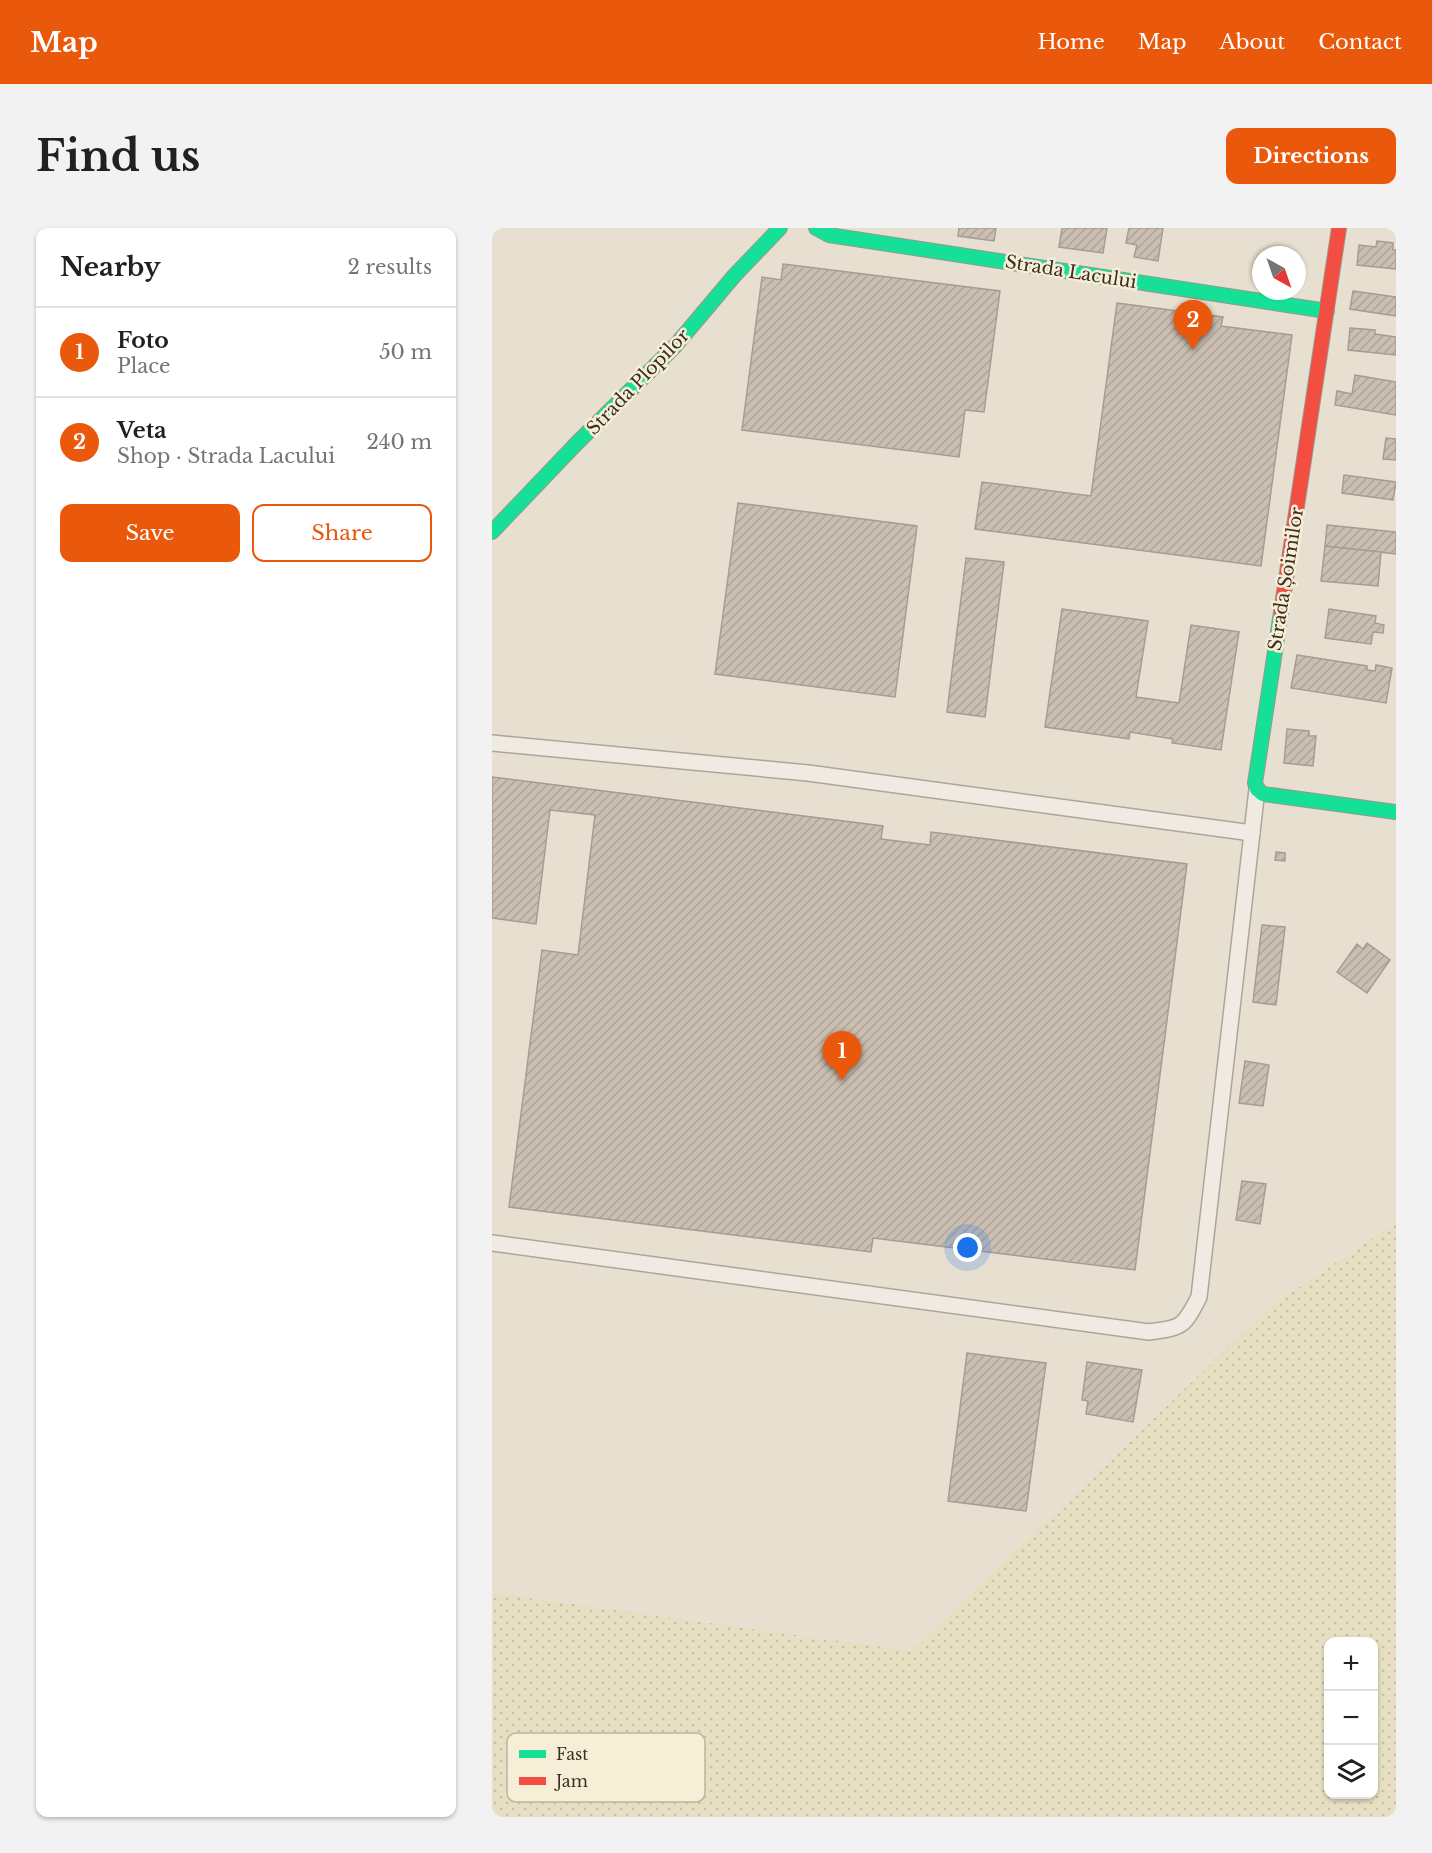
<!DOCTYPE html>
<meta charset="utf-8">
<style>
:root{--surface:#fff;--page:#f2f2f2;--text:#202124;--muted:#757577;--line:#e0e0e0;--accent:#ea580c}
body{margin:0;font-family:"Libre Baskerville",serif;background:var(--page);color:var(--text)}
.controls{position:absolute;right:18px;bottom:18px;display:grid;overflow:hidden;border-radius:12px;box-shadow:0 2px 4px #0004}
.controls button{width:54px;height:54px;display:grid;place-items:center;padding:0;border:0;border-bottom:2px solid var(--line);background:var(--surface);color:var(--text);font:30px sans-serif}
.compass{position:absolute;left:760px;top:18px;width:54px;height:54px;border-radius:50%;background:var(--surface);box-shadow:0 2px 4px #0004;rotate:140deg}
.you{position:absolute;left:476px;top:1020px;width:21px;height:21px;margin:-15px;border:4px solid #fff;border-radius:50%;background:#1a73e8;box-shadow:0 0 0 9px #1a73e833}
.badge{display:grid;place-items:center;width:39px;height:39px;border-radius:50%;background:var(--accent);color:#fff;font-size:20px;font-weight:700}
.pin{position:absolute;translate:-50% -50px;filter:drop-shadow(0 2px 3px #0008)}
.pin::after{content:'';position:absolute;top:32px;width:21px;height:18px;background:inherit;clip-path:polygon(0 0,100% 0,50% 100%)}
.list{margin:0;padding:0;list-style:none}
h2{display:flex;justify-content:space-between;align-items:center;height:78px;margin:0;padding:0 24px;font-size:26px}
h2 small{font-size:20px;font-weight:400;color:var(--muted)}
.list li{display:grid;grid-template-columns:39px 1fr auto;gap:18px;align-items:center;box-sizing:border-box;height:90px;padding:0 24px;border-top:2px solid var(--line)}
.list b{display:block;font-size:22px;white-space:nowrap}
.list p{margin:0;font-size:20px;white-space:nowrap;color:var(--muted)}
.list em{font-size:20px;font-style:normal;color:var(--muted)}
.actions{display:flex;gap:12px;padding:18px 24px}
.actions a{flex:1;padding:14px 0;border:2px solid var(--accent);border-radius:12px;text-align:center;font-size:21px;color:var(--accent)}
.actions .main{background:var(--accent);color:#fff}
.icon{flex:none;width:33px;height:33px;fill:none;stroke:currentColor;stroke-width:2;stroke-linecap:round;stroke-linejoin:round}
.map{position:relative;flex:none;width:904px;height:1589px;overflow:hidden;border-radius:12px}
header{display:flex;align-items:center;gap:36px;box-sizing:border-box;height:84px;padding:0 30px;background:var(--accent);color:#fff}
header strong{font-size:28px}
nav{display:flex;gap:33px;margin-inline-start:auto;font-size:21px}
.intro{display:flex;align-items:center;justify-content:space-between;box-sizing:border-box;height:144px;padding:0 36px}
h1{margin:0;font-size:42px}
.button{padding:15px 27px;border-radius:12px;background:var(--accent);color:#fff;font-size:21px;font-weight:700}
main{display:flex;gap:36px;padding:0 36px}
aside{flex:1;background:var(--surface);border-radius:12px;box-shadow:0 2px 4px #0004}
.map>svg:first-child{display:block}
.farmland{fill:url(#farmland-dots);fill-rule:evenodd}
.building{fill:url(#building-hatch);stroke:#a89c90;stroke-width:1.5}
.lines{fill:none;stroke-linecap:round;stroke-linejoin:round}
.lane-casing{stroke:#ada599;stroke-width:18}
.fast-casing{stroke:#9c958a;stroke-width:16}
.jam-casing{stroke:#9c958a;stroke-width:16}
.lane{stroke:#efebe3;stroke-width:15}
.fast{stroke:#16e098;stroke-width:14}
.jam{stroke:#f24e42;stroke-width:14}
.labels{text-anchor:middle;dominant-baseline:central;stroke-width:5;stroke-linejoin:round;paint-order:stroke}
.street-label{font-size:18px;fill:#3d2e20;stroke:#f7eed8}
.key{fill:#f7eed8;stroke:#bfb4a1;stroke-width:1.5}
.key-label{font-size:16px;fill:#3d2e20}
</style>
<header>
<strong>Map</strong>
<nav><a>Home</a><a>Map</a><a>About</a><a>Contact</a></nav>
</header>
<div class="intro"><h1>Find us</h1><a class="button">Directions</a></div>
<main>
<aside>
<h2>Nearby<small>2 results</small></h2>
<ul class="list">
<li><span class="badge">1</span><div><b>Foto</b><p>Place</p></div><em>50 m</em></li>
<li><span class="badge">2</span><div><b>Veta</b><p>Shop · Strada Lacului</p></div><em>240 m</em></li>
</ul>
<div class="actions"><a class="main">Save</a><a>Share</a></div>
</aside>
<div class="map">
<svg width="904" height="1589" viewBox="0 0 904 1589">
<defs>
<pattern id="farmland-dots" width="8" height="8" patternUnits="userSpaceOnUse" patternTransform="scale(1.5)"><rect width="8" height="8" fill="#e6dfc2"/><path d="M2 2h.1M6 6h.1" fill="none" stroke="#c6c0a6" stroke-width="1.8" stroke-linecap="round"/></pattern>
<pattern id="building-hatch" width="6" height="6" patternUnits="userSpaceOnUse" patternTransform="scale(1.5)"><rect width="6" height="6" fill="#cbbfb2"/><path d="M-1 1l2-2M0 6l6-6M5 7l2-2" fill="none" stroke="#afa499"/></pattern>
</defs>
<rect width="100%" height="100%" fill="#e7e0d1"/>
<!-- farmland -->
<path class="farmland" d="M904,995V1589H0V1365L420,1423L780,1077ZM836,1414H882V1566H836Z"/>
<!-- building -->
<g class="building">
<polygon points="467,0 504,0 502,13 466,8"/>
<polygon points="570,0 615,0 611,25 567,19"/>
<polygon points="637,0 671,0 666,33 642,29 645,17 634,15"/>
<polygon points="885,13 901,15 901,22 904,22 904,41 865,37 867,17 884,19"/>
<polygon points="291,36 508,63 492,184 473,182 467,229 250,202 270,49 289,52"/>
<polygon points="861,63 904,69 904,88 858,81"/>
<polygon points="625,75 731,89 729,98 800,107 769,338 483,301 490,254 599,268"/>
<polygon points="858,100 883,102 883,106 904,109 904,127 856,122"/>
<polygon points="863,147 904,154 904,187 843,177 845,163 860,166"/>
<polygon points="894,210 904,211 904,232 891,231"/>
<polygon points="852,247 904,254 901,272 850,265"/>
<polygon points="246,275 425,298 403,469 223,446"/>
<polygon points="835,297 904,304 904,326 833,318"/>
<polygon points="833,318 889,324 886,358 829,353"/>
<polygon points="474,330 512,334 493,489 455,484"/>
<polygon points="570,381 656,393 644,469 687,475 699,397 747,404 729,522 680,515 681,511 638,504 637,511 553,499"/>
<polygon points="837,381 884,388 883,395 892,397 891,405 881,404 879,416 833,410"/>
<polygon points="805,427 875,438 875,442 883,443 884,437 900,440 894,475 799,460"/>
<polygon points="795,501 817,503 817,508 824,508 821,538 792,535"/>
<polygon points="0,549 391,598 389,611 438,617 439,604 695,636 643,1042 381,1010 379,1024 17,979 50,722 86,727 103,587 58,582 44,696 0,690"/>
<polygon points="784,624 793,625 793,633 783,632"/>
<polygon points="770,697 793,699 784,777 761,774"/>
<polygon points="875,715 898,732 875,765 845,744 865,716 871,721"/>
<polygon points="753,833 777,837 771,878 747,875"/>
<polygon points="750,953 774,956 768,996 744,992"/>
<polygon points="475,1125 554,1135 534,1283 456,1273"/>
<polygon points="595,1134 650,1142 641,1194 594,1186 596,1173 590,1172"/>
</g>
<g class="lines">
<defs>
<g id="lane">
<polyline points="0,515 316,545 760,605"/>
<path d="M0,1015L657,1104C691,1099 691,1100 707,1069L765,561"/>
</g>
<g id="fast">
<polyline points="324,0 337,7 835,83"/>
<polyline points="0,304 84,216 183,118 242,48 288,0"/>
<polyline points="789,384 763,555 765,561 771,566 904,584"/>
</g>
<polyline id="jam" points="789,384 847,0"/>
</defs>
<!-- lane casing -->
<use href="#lane" class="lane-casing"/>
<!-- fast casing -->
<use href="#fast" class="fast-casing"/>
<!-- jam casing -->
<use href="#jam" class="jam-casing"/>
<!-- lane -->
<use href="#lane" class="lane"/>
<!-- fast -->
<use href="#fast" class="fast"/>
<!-- jam -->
<use href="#jam" class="jam"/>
</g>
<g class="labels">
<!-- street labels -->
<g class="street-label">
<text transform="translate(579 44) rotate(9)">Strada Lacului</text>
<text transform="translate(146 154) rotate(-46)">Strada Plopilor</text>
<text transform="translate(794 351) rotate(-81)">Strada Șoimilor</text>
</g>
</g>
<!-- legend -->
<rect x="15" y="1505" width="198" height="69" rx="9" class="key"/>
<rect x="27" y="1522" width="27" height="8" fill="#16e098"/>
<rect x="27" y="1549" width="27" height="8" fill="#f24e42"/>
<g class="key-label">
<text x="64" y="1532">Fast</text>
<text x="64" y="1559">Jam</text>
</g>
</svg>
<div class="controls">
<button>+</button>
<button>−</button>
<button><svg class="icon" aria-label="layers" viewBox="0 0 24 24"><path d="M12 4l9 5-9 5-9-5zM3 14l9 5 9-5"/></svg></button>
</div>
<svg class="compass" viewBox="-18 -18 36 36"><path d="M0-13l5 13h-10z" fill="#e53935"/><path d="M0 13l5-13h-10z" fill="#757577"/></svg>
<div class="you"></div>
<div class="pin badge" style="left:350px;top:853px">1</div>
<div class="pin badge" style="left:701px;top:122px">2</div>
</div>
</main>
